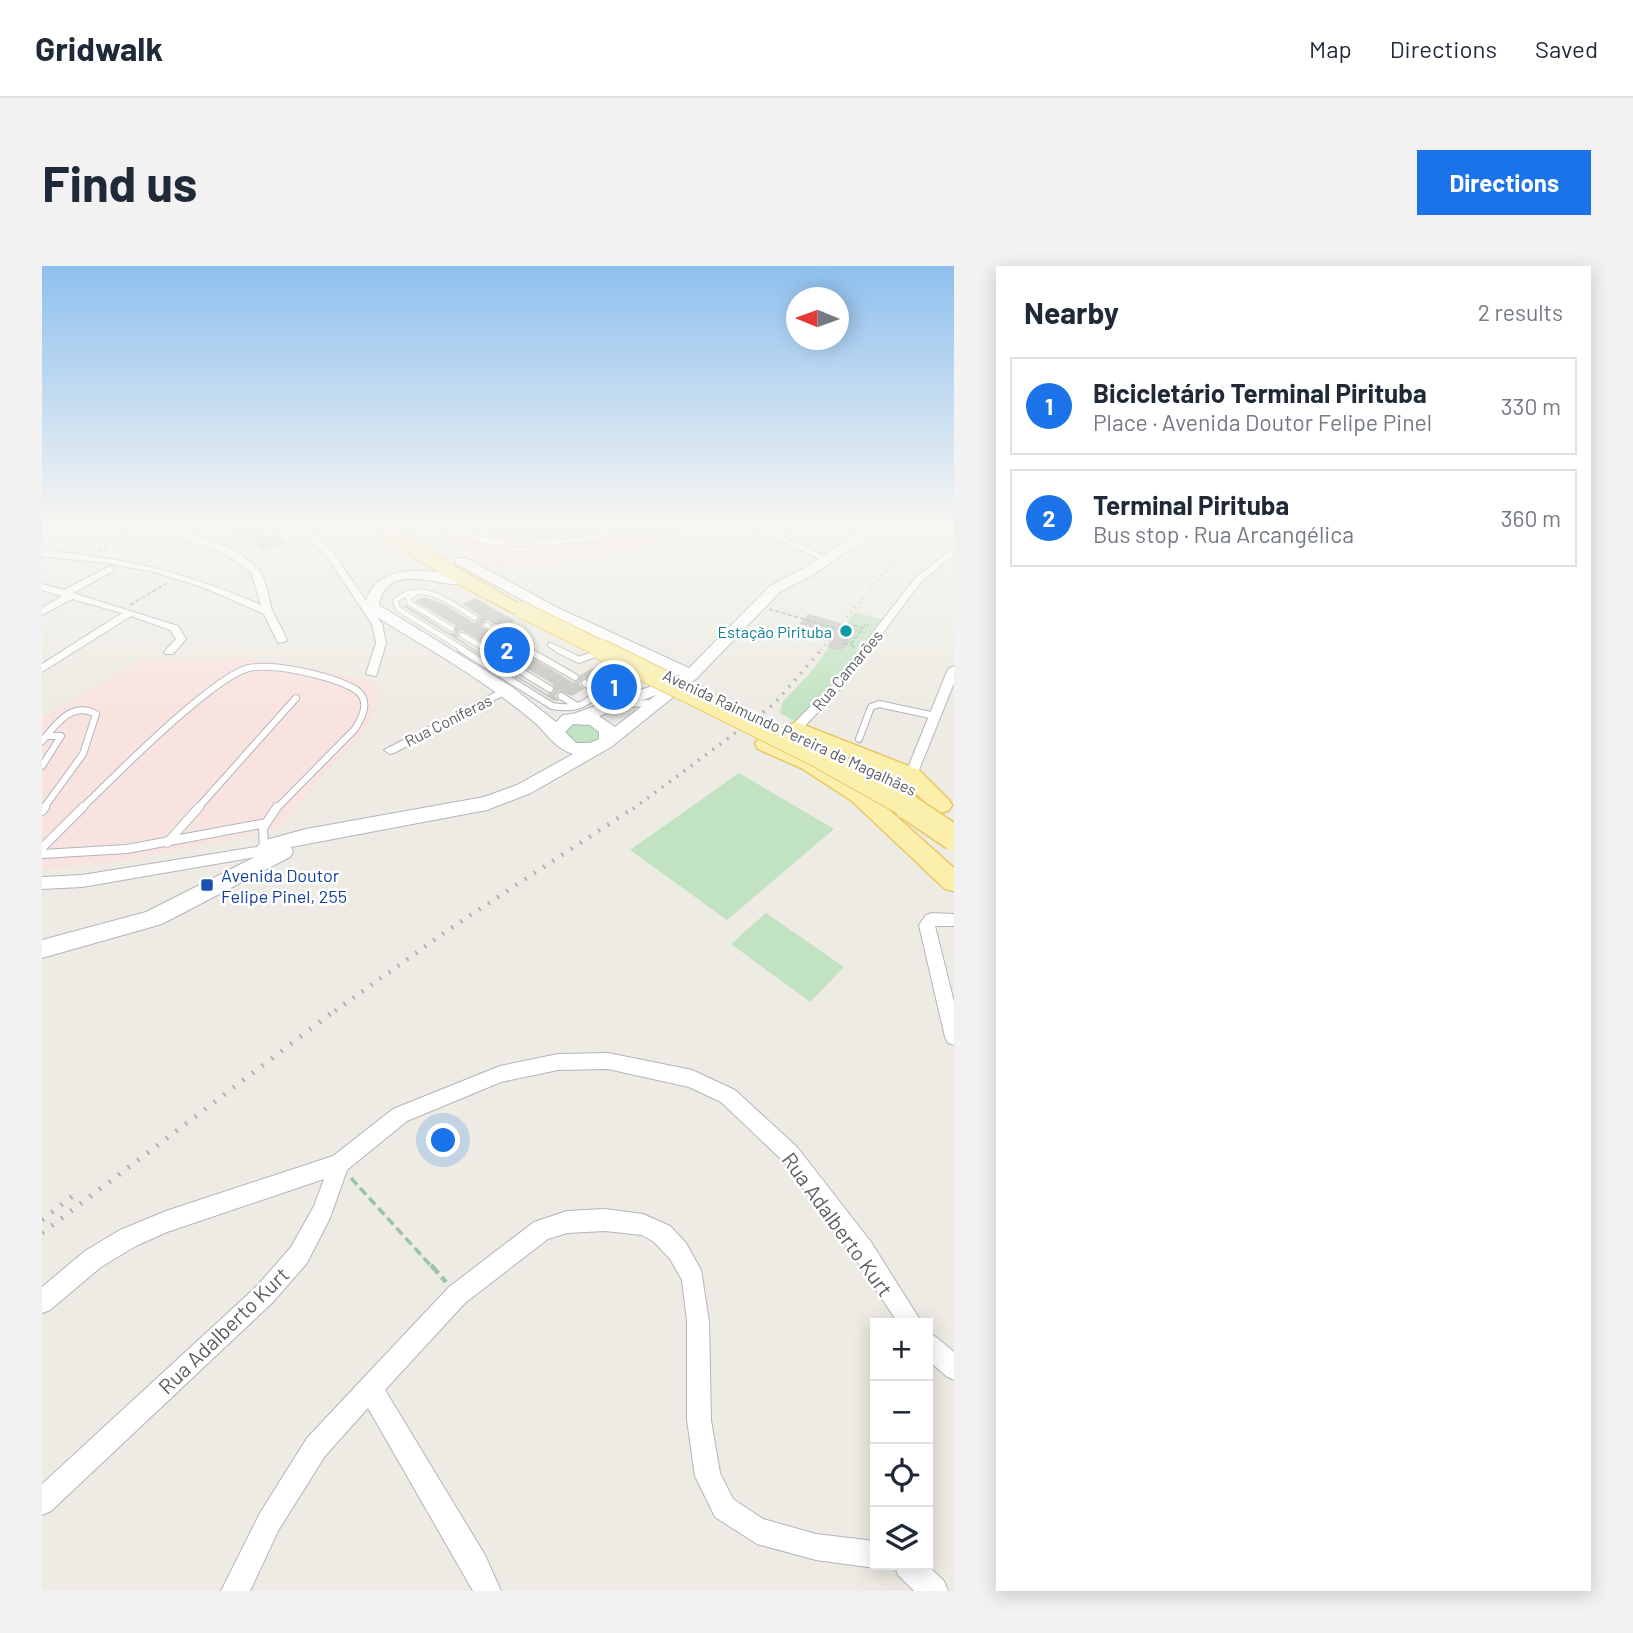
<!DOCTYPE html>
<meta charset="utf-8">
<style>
:root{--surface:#fff;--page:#f2f2f3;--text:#1f2937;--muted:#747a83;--line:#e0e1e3;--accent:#1a73e8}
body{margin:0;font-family:Barlow,sans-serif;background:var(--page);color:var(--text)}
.controls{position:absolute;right:21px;bottom:21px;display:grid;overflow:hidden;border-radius:0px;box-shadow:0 4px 18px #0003}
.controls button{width:63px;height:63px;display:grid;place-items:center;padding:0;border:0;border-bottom:2px solid var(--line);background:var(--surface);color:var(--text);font:35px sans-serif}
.compass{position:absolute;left:744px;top:21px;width:63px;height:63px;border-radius:50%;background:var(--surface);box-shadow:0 4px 18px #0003;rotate:271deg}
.you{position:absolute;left:402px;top:875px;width:24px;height:24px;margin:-18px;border:5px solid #fff;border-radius:50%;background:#1a73e8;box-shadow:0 0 0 10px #1a73e833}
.badge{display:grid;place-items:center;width:46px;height:46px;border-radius:50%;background:var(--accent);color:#fff;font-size:23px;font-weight:700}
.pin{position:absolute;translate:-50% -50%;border:4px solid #fff;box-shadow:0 2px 7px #0006}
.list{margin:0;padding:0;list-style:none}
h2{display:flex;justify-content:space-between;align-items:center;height:91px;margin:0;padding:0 28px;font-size:30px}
h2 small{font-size:23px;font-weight:400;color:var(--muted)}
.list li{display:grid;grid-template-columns:46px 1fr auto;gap:21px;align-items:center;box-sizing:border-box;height:98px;margin:0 14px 14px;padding:0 14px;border:2px solid var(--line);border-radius:0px}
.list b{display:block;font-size:26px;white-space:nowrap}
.list p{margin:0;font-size:23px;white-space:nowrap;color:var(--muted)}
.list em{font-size:23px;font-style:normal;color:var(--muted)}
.icon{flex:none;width:38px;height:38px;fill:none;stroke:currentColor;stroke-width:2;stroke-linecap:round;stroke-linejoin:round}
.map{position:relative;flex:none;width:912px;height:1325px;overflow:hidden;border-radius:0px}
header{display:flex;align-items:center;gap:42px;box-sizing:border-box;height:98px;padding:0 35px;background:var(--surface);border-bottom:2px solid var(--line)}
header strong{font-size:33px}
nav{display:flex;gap:38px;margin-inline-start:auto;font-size:24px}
.intro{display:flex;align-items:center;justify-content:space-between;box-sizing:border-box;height:168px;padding:0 42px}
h1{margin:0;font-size:49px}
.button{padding:18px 32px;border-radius:0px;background:var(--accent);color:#fff;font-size:24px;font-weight:700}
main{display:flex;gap:42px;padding:0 42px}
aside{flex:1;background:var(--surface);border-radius:0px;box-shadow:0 4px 18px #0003}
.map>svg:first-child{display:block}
.medical{fill:#f9e3e0}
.green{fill:#c1e3c2}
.building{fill:#c8c6c0;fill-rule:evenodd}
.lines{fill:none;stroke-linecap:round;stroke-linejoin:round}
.lane-far2-casing{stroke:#b4b5ba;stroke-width:6}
.lane-far1-casing{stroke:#b4b5ba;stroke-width:8}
.lane-casing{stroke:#b4b5ba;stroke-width:10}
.street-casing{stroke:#b4b5ba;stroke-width:2}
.secondary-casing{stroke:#b2b5ba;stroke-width:2}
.primary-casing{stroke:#e8c761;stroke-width:3}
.path-far2{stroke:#9bc3a8;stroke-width:2;stroke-dasharray:4.5 2;stroke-linecap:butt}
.path-far1{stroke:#9bc3a8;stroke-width:3.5;stroke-dasharray:9 4.5;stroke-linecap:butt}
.path{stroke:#9bc3a8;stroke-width:4.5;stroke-dasharray:11 5;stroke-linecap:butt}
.lane-far2{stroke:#fff;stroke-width:4.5}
.lane-far1{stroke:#fff;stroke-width:6}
.lane{stroke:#fff;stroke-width:8}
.street{fill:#fff;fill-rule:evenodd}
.secondary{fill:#fff;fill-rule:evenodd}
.primary{fill:#faf0ab;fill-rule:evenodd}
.rail-far3{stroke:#b2b2b3;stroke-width:2.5;stroke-dasharray:1 5;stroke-linecap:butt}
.rail-far2{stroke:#b2b2b3;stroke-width:3.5;stroke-dasharray:2 7;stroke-linecap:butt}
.rail-far1{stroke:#b2b2b3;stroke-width:4.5;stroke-dasharray:2 9;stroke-linecap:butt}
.rail{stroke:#b2b2b3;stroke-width:5;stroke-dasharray:2 10;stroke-linecap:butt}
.primary-bridge-far2-casing{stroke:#e8c761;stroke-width:18;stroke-linecap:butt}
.primary-bridge-far1-casing{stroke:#e8c761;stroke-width:22;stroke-linecap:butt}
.primary-bridge-casing{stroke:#e8c761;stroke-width:28;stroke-linecap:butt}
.path-bridge{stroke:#9bc3a8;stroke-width:2;stroke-dasharray:4.5 2;stroke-linecap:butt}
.primary-bridge-far2{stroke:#faf0ab;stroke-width:16}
.primary-bridge-far1{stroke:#faf0ab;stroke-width:20}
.primary-bridge{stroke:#faf0ab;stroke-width:25}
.culture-dot{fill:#0f9aa8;stroke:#fff;stroke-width:2.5}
.transit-dot{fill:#1a4fb4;stroke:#fff;stroke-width:2.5}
.labels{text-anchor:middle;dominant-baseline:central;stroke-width:5;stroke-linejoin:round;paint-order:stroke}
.far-culture-label{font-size:16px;fill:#0d838f;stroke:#fff;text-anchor:end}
.far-street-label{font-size:16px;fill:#5b5e63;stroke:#fff}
.transit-label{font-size:18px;fill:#164399;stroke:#fff;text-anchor:start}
.near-street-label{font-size:21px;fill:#5b5e63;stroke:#fff}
</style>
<header>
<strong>Gridwalk</strong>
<nav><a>Map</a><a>Directions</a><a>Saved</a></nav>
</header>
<div class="intro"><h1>Find us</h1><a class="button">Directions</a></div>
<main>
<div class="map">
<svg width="912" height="1325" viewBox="0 0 912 1325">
<rect width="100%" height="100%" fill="#edebe3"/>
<!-- medical -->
<g class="medical">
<polygon points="385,258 648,258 618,275 578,287 454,302"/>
<polygon points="205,391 329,415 338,432 324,462 234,563 111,589 29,602 0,603 0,452 99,393 137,396"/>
</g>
<!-- green -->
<g class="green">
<polygon points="813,346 841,354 757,458 738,447 740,437 768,407"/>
<polygon points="533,455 557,461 557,475 546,479 525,475 520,461"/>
<polygon points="697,507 792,563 685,654 588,584"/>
<polygon points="724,647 802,701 768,736 689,678"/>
</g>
<!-- building -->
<g class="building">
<polygon points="190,258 209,258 224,271 236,268 246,276 220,284"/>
<path d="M382,331L402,338L432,357L437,354V349L420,338L433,332L474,355L459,362L445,354L439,360L530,416L536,415L538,409L557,399L595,420L577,429L542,411L537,418L542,423L530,430L517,425L513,430L517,435H512L361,340L364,339L407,367H413V359L373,335ZM419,364L511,418L512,426L505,428L439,388L416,372V367Z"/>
<polygon points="766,348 782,352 817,363 802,383 797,384 785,381 788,376 767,370 773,363 757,358"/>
</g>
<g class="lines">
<defs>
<g id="lane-far2">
<path d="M396,258C445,286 503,278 557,271L563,268V258"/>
<polyline points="369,261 375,258"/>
<polyline points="440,275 441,258"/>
<polyline points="374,327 366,332 368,337 410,363"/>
<polyline points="444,359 487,384"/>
<polyline points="420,369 445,384"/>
<polyline points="508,379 518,384"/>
<path d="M422,384L356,343L353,335C379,312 409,337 433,352"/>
</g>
<g id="lane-far1">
<path d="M419,383L510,440C527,443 542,442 553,428L548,421"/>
<polyline points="442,383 508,423"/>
<polyline points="484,383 533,411"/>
<polyline points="515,383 537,394 553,388"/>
<polyline points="543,417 577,438 611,437"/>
<polyline points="519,430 535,440"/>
<polyline points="817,473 829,441 837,438 893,450"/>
<path d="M0,475C14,458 30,435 54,448L41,488L1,543"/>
<polyline points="0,500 19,470 4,470"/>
<path d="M39,543C70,513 171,410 207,402C232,397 284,409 307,420C330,430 323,447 313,463L234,543"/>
<polyline points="155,543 254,432"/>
</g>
<g id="lane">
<polyline points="0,545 3,541"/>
<polyline points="125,577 157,541"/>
<polyline points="0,582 41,541"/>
<polyline points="222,583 221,562 235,541"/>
<polyline points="0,588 85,583 224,557"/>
</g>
<g id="street">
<path d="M60,258C106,258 180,266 214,301C226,313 225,330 231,346C235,356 242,364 245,375L236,377L222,348L163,322L112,306L65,297L0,290V284C82,292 143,306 219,339L209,306L180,286L142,273Z"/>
<polygon points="249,258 259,258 290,285 340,358 344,377 334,410 324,408 334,377 330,358 284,289"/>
<polygon points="705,258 717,258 732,266 744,258 755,258 739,269 791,294 783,296"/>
<polygon points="797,258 813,258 833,265 829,268"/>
<polygon points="912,282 912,289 879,316 800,421 758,465 750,465 750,459 792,417 873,312"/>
<polygon points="68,300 71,301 71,305 31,327 136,360 144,373 131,388 123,388 122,386 134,373 128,364 89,350 0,406 0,398 80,347 30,333 0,349 0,342 20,330 0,324 0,318 22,324"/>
<polygon points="912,400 912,417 875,509 874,512 864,512 863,509 906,403"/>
<polygon points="464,421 468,422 468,426 352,487 348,488 342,484"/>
<polygon points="221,580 226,581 228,585 226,589 40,621 0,623 0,611 40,609"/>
<polygon points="890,647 912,648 912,660 893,660 912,736 912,779 906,777 903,771 877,659 884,649"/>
<polygon points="566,787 650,804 693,824 755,881 829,976 880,1057 856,1057 813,992 741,895 679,836 647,821 566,803 516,804 459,816 365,855 305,904 288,952 265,997 231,1036 9,1245 0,1249 0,1218 215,1020 249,981 272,940 282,913 125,966 94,980 59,1001 8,1044 0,1047 0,1021 43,985 78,964 124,945 291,890 351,843 458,800 516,788"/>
<polygon points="563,943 601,948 628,960 644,977 659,1004 667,1055 669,1154 678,1207 691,1233 721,1253 774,1268 833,1275 833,1299 840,1299 833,1302 774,1294 715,1278 673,1251 653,1210 645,1154 645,1055 640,1014 628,993 612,976 600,969 563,965 525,967 506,973 423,1037 343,1124 443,1289 459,1325 431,1325 326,1142 283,1190 236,1265 208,1325 179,1325 218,1247 265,1172 407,1021 492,956 525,945"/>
<polygon points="886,1067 894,1071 912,1086 912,1114 904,1110 886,1094"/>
<polygon points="852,1299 885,1299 902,1315 906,1325 872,1325 856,1309"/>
</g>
<path id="secondary" d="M829,258H844L771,309L739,325L655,412L569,481L489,527L445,544L249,581L251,586L248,591L120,658L0,692V674L104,646L213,591L211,586L220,575L264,563L442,531L475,519L531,488C512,482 505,467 491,455C441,413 385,382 330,348L323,339C332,293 393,304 427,312L429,315C411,330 346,288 337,339L470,421L514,456L521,449L531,448L638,410L506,348L414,298V292H424L516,342L647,402L729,319L761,303ZM614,429L573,461L557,450ZM531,458L548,459L557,466V473L548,477H534L523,466Z"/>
<g id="primary">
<path d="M332,258H349L413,301L488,344L480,349L474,348C434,328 361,290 332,258Z"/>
<polygon points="754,456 877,504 907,534 910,539 907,544 899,547 891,544 861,514 755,470 740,478 777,493 826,525 912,602 912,625 903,623 810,535 761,503 716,483 713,478 716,473"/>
</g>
</defs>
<!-- lane-far2 casing -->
<use href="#lane-far2" class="lane-far2-casing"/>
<!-- lane-far1 casing -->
<use href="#lane-far1" class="lane-far1-casing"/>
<!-- lane casing -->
<use href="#lane" class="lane-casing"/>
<!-- street casing -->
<use href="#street" class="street-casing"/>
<!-- secondary casing -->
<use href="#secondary" class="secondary-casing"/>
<!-- primary casing -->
<use href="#primary" class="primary-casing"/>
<!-- path-far2 -->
<g class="path-far2">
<polyline points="57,285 80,267"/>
<polyline points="88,339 125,317"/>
<polyline points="805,357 821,362"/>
<polyline points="813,381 808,379 823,359 827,359"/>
</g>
<!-- path-far1 -->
<polyline class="path-far1" points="309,912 390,1001"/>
<!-- path -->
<polyline class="path" points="389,999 404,1016"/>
<!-- lane-far2 -->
<use href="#lane-far2" class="lane-far2"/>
<!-- lane-far1 -->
<use href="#lane-far1" class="lane-far1"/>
<!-- lane -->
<use href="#lane" class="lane"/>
<!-- street -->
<use href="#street" class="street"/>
<!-- secondary -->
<use href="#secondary" class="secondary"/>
<!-- primary -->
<use href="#primary" class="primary"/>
<!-- rail-far3 -->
<g class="rail-far3">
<polyline points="797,360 844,305 900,258"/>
<polyline points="779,384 793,366"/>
</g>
<!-- rail-far2 -->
<polyline class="rail-far2" points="591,543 732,438 780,383"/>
<!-- rail-far1 -->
<polyline class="rail-far1" points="293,745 409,662 593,541"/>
<!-- rail -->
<g class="rail">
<polyline points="0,954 33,928"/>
<polyline points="0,967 295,743"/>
</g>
<defs>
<polyline id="primary-bridge-far2" points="480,344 561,384"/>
<polyline id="primary-bridge-far1" points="558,383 768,487 868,543"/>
<polyline id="primary-bridge" points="866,541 912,572"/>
</defs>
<!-- primary-bridge-far2 casing -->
<use href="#primary-bridge-far2" class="primary-bridge-far2-casing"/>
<!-- primary-bridge-far1 casing -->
<use href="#primary-bridge-far1" class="primary-bridge-far1-casing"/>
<!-- primary-bridge casing -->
<use href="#primary-bridge" class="primary-bridge-casing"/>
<!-- path-bridge -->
<polyline class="path-bridge" points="727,343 809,367 802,377 808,379"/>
<!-- primary-bridge-far2 -->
<use href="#primary-bridge-far2" class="primary-bridge-far2"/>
<!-- primary-bridge-far1 -->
<use href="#primary-bridge-far1" class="primary-bridge-far1"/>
<!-- primary-bridge -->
<use href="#primary-bridge" class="primary-bridge"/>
</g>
<!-- sky -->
<linearGradient id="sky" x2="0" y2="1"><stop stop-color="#8ec0ef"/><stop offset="0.58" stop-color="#f7f6f2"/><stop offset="1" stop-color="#f7f6f2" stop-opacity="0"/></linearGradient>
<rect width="912" height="444" fill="url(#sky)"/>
<!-- markers -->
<circle class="culture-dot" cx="804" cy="365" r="7"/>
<rect class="transit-dot" x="158" y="612" width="14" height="14" rx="3.5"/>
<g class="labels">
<!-- far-culture labels -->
<g class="far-culture-label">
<text x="790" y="365">Estação Pirituba</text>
</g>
<!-- far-street labels -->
<g class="far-street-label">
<text transform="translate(805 404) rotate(-50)">Rua Camarões</text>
<text transform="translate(406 454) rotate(-27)">Rua Coníferas</text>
<text transform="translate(748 466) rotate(25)">Avenida Raimundo Pereira de Magalhães</text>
</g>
<!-- transit labels -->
<g class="transit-label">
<text x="179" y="609">Avenida Doutor<tspan x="179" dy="21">Felipe Pinel, 255</tspan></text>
</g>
<!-- near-street labels -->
<g class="near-street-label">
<text transform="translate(796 958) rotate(54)">Rua Adalberto Kurt</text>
<text transform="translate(181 1064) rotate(-44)">Rua Adalberto Kurt</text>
</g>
</g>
</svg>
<div class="controls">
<button>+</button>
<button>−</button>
<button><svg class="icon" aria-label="locate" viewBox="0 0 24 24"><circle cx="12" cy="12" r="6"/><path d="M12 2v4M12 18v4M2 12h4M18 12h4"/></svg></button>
<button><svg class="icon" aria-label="layers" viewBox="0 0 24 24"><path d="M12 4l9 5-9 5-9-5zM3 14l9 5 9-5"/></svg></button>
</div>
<svg class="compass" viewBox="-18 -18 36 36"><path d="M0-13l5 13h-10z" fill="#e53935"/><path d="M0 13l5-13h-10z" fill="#747a83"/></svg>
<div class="you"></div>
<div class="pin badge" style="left:572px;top:421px">1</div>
<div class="pin badge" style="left:465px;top:384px">2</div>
</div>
<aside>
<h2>Nearby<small>2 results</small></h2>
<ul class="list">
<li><span class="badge">1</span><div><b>Bicicletário Terminal Pirituba</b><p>Place · Avenida Doutor Felipe Pinel</p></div><em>330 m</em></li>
<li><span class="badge">2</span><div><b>Terminal Pirituba</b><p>Bus stop · Rua Arcangélica</p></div><em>360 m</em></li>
</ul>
</aside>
</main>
